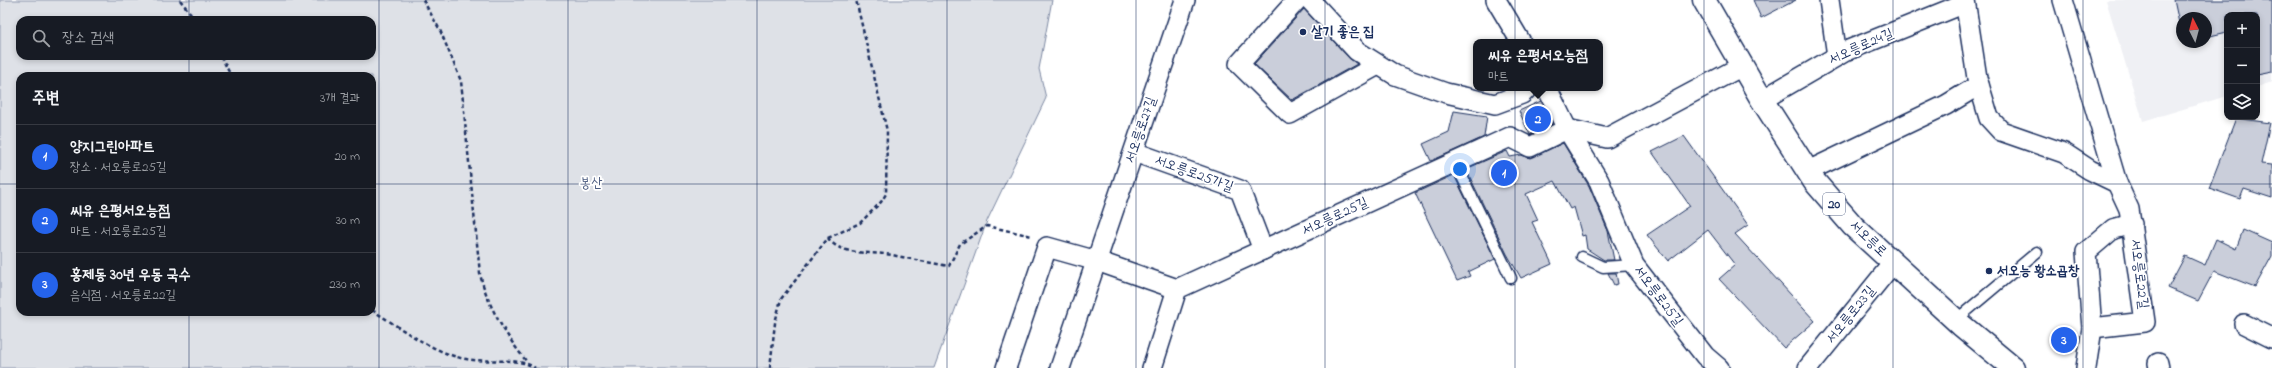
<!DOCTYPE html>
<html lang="ko">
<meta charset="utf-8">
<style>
:root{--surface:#171b24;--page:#20242c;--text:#f1f3f6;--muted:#9ea1a6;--line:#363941;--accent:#2563eb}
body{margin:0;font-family:"Indie Flower","Poor Story",sans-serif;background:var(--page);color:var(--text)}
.controls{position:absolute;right:12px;top:12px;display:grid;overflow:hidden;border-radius:8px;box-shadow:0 2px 6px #0003}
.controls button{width:36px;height:36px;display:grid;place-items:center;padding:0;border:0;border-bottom:1px solid var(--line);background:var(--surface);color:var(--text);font:20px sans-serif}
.compass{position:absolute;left:2176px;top:12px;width:36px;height:36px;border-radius:50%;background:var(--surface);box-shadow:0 2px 6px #0003;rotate:354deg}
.you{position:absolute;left:1460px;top:169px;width:14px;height:14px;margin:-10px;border:3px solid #fff;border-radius:50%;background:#1a73e8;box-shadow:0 0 0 6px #1a73e833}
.badge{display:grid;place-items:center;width:26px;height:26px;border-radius:50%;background:var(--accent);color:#fff;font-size:13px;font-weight:700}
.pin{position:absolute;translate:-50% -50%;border:2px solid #fff;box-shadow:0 1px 4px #0006}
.popup{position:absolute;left:1473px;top:39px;width:130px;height:52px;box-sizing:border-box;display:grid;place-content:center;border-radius:8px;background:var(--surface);filter:drop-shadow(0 1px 3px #0005);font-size:13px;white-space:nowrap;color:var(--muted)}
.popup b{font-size:15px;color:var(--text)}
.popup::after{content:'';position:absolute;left:50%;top:100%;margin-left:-8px;border:8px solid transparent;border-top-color:var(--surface)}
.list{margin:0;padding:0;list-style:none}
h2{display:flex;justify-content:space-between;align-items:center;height:52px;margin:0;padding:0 16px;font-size:17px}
h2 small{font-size:13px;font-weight:400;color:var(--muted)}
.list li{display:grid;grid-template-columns:26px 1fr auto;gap:12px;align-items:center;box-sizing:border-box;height:64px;padding:0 16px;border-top:1px solid var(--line)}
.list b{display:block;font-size:15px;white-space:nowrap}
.list p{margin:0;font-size:13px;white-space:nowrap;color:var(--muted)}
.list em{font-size:13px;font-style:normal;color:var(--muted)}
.icon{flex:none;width:22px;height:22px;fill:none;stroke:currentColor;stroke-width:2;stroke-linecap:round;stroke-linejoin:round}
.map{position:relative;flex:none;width:2272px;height:368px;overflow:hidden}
.search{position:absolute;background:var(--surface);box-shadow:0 2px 6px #0003;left:16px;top:16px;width:360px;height:44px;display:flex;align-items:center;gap:10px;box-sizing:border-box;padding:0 14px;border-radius:12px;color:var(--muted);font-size:15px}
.panel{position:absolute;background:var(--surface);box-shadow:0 2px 6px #0003;left:16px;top:72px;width:360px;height:244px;border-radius:12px}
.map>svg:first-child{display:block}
.built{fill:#eff0f4;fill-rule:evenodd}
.green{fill:#dee1e7;stroke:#7c88a2;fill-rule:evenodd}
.building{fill:#caceda;stroke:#1b2f5e}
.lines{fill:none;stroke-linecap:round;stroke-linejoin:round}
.service-casing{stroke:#1b2f5e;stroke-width:13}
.minor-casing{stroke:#1b2f5e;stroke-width:22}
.primary-casing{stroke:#1b2f5e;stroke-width:25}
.path{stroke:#1b2f5e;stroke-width:2.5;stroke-dasharray:4 3;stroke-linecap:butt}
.service{stroke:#fff;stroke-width:10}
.minor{stroke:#fff;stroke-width:19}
.primary{stroke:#fff;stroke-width:22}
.grid{fill:none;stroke:#1b2f5e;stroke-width:1;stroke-opacity:0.55}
.poi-dot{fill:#1b2f5e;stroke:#fff;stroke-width:1.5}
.labels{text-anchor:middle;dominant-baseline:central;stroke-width:3.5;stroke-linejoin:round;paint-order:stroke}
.shield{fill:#fff;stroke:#5f6d8e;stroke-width:1}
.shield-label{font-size:13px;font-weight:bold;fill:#1b2f5e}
.poi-label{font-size:14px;font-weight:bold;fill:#1b2f5e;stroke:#fff;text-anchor:start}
.street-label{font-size:14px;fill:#1b2f5e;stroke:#fff}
.park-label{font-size:14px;fill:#4c5c80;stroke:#fff}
</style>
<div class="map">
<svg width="2272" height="368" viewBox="0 0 2272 368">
<rect width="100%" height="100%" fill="#fff"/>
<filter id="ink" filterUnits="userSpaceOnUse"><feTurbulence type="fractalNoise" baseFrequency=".025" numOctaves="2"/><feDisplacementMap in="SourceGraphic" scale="8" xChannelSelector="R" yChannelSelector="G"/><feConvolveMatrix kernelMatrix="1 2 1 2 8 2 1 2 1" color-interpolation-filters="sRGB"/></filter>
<g filter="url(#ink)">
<!-- built -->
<path class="built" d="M2106,0H2272V82L2257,87V15H2227V96L2143,121ZM2182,18H2206V42H2182Z"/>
<!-- green -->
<path class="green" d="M0,0H1052L1039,69L1046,98L987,221L934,368H0ZM20,20H372V56H20ZM20,76H372V312H20Z"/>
<!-- building -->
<g class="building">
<polygon points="1753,0 1796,0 1761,18"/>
<polygon points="2174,0 2272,0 2272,72 2257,75 2257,15 2227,15 2227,32 2206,37 2206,18 2182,18 2182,37"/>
<polygon points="1304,9 1349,58 1357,64 1292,100 1254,64"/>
<polygon points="1541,101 1552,124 1530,135 1519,111"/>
<polygon points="1454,111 1487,116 1484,137 1431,161 1423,144 1449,132"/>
<polygon points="2236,118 2270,123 2261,164 2272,165 2272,198 2244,189 2240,199 2209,188"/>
<polygon points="1684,136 1748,225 1735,234 1815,321 1784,348 1719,279 1735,265 1708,230 1668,261 1647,235 1690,206 1652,152"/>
<polygon points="1563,143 1589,186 1608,231 1614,260 1604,260 1587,249 1585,235 1582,236 1574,207 1570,209 1555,181 1526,194 1538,220 1532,222 1552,264 1521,278 1507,254 1466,169 1507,151 1510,157 1521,155 1530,158"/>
<polygon points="1454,175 1495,259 1468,272 1470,276 1457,281 1415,193"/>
<polygon points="2243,230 2272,243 2272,256 2255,287 2214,271 2198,301 2168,288 2185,256 2205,265 2216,239 2236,249"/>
<polygon points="1608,273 1616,273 1618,284 1614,285"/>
</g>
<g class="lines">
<defs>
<g id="service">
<polyline points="1455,162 1511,278"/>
<polyline points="1582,257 1603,267 1634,265"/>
<polyline points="1956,320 2037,252"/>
</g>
<g id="minor">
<polyline points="1297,0 1239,64 1290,114 1378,65"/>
<polyline points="1310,0 1357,51 1395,75 1446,93 1495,104 1522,94 1528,88"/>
<polyline points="1496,0 1521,42"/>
<polyline points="1829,0 1837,56"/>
<polyline points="1965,0 1977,78 1989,118 2001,131 2064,153 2090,170 2117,183"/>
<polyline points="2063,0 2117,183 2129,209 2145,322 2092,328"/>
<polyline points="1547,88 1567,129 1599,181 1634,265 1705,356 1719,368"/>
<polyline points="1762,100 1846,51 1958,6 1961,0"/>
<polyline points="1134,152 1240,190 1263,250"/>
<polyline points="1808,171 1946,105 1979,85"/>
<polyline points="2244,324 2272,338"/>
<polyline points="2158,363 2159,368"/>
<polyline points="1006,368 1047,247 1097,261 1177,289"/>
<polyline points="1060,368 1185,0"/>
<polyline points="1152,368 1177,289 1510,137 1530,147 1567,129 1607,138 1742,66"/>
<polyline points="1808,368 1893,263"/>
<polyline points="2086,368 2092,328 2086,252 2113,229 2132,224"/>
</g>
<polyline id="primary" points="1704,0 1762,100 1814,181 1853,226 1961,325 2013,368"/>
</defs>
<!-- service casing -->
<use href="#service" class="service-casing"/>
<!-- minor casing -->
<use href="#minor" class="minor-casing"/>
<!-- primary casing -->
<use href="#primary" class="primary-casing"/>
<!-- path -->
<g class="path">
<polyline points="180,0 196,20"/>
<path d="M423,0L440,30L461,81L480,274C488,307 506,336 527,362"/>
<polyline points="221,56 231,76"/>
<path d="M828,238C841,257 872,251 892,255C911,259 930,263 949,266L960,244L987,226L1032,236"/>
<path d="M372,310C399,327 427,348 457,357C481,365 517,355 535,368"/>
<polyline points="770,368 775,323 781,299 828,238 860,223 881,202 886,194 887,131 856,0"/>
</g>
<!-- service -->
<use href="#service" class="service"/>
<!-- minor -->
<use href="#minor" class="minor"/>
<!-- primary -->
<use href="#primary" class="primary"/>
</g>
</g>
<!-- grid -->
<path class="grid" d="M189,0V20M379,0V368M568,0V368M757,0V368M947,0V368M1136,0V368M1325,0V368M1515,0V368M1704,0V368M1893,0V368M2083,0V368M189,56V76M0,184H20M372,184H2272M189,312V368"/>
<!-- markers -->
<g class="poi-dot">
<circle cx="1303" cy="32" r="4"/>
<circle cx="1989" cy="271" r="4"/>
</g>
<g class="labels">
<!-- shield labels -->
<rect class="shield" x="1823" y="193" width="22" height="22" rx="3"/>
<g class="shield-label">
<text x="1834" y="204">20</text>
</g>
<!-- poi labels -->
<g class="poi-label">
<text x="1311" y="32">살기 좋은 집</text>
<text x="1997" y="271">서오능 황소곱창</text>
</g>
<!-- street labels -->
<g class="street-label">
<text transform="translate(1861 47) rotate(-24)">서오릉로24길</text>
<text transform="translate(1141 130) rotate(-71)">서오릉로27길</text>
<text transform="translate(1194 174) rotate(20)">서오릉로25가길</text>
<text transform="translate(1335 217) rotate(-25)">서오릉로25길</text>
<text transform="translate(1868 239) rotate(44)">서오릉로</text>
<text transform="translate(2139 274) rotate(83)">서오릉로22길</text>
<text transform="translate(1658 296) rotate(53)">서오릉로25길</text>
<text transform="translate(1851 315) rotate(-51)">서오릉로23길</text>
</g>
<!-- park labels -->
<g class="park-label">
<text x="591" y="183">봉산</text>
</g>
</g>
</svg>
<div class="controls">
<button>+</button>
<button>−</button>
<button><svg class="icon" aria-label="layers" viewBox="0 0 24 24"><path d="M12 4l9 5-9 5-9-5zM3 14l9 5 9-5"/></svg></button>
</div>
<svg class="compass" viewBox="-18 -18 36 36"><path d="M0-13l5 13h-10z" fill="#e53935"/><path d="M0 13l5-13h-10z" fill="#9ea1a6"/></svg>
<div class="you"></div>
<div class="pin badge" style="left:1504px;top:173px">1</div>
<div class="pin badge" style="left:1538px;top:119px">2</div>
<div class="popup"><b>씨유 은평서오능점</b>마트</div>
<div class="pin badge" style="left:2064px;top:340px">3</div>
<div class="search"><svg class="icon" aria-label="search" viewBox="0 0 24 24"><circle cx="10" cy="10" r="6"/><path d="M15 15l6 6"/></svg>장소 검색</div>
<section class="panel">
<h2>주변<small>3개 결과</small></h2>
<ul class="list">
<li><span class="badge">1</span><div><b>양지그린아파트</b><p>장소 · 서오릉로25길</p></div><em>20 m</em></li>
<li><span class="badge">2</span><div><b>씨유 은평서오능점</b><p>마트 · 서오릉로25길</p></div><em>30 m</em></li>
<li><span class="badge">3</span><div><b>홍제동 30년 우동 국수</b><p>음식점 · 서오릉로22길</p></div><em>230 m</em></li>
</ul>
</section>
</div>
